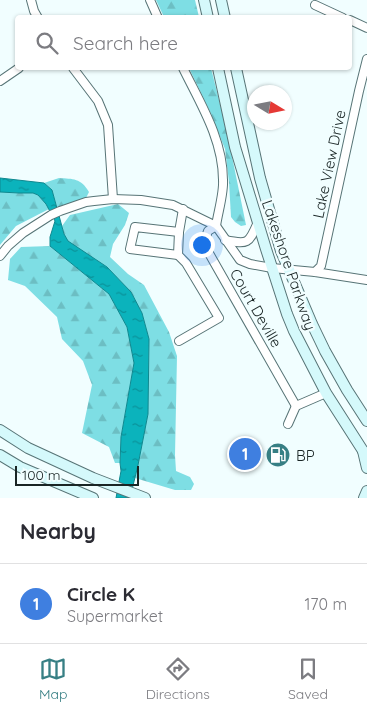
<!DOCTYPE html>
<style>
:root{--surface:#fff;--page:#f7f7f7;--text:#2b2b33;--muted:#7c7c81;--line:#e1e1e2;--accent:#377f84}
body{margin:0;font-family:Quicksand,sans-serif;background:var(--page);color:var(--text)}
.compass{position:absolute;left:247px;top:85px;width:45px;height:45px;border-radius:50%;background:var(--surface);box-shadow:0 1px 4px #0004;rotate:100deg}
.scale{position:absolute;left:15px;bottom:12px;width:124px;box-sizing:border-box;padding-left:5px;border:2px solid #192525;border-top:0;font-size:14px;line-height:18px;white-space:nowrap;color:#192525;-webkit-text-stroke:4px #f1feff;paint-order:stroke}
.you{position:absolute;left:201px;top:244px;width:18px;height:18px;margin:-12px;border:4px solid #fff;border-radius:50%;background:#1a73e8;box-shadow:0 0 0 8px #1a73e833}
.badge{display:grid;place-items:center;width:32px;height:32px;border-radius:50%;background:var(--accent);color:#fff;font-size:16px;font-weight:700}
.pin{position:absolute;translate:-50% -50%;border:2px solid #fff;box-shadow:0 1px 5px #0006}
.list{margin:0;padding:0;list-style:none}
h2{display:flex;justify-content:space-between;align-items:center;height:65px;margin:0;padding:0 20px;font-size:21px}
h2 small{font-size:16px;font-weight:400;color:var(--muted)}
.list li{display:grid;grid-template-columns:32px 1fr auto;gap:15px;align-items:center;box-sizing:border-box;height:80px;padding:0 20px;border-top:1px solid var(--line)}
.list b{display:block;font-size:19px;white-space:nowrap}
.list p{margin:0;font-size:16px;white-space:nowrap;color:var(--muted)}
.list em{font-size:16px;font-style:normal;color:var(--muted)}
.icon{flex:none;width:28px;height:28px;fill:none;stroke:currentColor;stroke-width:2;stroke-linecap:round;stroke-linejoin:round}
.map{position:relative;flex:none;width:367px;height:498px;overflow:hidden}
.search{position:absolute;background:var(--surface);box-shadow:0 1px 4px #0004;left:15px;right:15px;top:15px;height:55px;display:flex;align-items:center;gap:12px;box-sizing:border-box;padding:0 18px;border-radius:5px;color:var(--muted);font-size:19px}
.sheet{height:145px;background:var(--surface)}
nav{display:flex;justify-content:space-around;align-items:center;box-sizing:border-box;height:70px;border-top:1px solid var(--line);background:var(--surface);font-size:14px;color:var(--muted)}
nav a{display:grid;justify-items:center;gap:2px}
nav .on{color:var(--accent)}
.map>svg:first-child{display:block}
.forest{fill:url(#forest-firs)}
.water{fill:url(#water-ripples);stroke:#0f888f}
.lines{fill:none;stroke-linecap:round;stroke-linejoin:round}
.minor-casing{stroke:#577476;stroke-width:10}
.secondary-casing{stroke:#577476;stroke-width:12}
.minor{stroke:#fff;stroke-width:8}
.secondary{stroke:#d5f9fb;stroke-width:10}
.labels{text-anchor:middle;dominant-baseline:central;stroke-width:5;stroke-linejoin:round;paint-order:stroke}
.street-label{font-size:15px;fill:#192525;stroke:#f1feff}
.poi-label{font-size:15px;fill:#192525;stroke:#f1feff;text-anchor:start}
</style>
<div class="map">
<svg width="367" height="498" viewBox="0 0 367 498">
<defs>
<pattern id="forest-firs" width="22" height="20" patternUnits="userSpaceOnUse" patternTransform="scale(1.25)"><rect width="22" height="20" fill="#7edee4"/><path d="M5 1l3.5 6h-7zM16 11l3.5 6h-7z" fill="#6cbec3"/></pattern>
<pattern id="water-ripples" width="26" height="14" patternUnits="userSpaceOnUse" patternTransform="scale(1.25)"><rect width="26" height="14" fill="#0bb3bc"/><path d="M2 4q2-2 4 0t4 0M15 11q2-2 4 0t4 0" fill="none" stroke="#0a9199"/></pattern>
</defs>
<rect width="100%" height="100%" fill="#f1feff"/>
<!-- forest -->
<g class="forest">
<polygon points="156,0 195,0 199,17 164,17"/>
<polygon points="189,68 211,68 227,132 246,225 241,226 235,222 231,217 229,182 225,149 211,114"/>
<path d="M59,178C73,179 81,178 89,192L85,200L57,208L52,190L44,183Z"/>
<polygon points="0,192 19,193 33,193 38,195 46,204 49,209 16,226 0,245"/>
<polygon points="118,204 129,213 125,225 113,244 110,257 128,274 144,285 169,332 177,356 175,455 176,471 190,477 194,484 191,490 175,490 135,478 148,414 149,339 142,313 131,292 107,267 68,242 64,234 62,226 70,215"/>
<polygon points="50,246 109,294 127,327 134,363 121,437 120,463 115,463 109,447 82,433 92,385 83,361 62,339 57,317 25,286 8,280 10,259 21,247"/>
</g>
<!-- water -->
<polygon class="water" points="0,178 44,183 52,190 64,234 68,241 107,267 131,292 142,313 149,339 148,414 138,465 130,498 116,498 121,471 120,463 121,437 134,363 127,327 109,294 50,246 50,237 55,221 46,204 38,195 33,193 19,193 0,192"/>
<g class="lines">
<defs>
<g id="minor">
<polyline points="31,0 34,11 38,18"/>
<polyline points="150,0 158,18"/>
<polyline points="315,5 343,18"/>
<polyline points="350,20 367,28"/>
<polyline points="73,68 98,101 108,125 113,199"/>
<path d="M183,68C200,103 223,139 223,180C224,193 218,212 216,226"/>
<polyline points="0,81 19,68"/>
<polyline points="216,226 208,231 206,237 206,248 296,406"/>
<path d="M225,240C249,245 249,243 258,222"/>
<polyline points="178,255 130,249 135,227 179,232"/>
<polyline points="0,256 8,246 23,233 51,215 60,211 86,202 94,201 113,199 141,200 173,205 216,226 240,260 250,264 272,268 315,272 367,280"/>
<polyline points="315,272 321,266 359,91 367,59"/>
<polyline points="179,341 219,318 186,263 178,255 179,232 183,209"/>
<polyline points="288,424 296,406 326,393"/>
</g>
<g id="secondary">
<polyline points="204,0 208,18"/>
<polyline points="221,0 225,18"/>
<polyline points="218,68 235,147 266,249 287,314 294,331 326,393 367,457"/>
<polyline points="236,68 260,178 281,251 312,324 325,351 347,390 367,421"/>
<polyline points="0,430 28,448 93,478 145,498"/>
<polyline points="363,451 367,468"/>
<polyline points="0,455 20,467 93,498"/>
<polyline points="364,498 367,491"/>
</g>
</defs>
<!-- minor casing -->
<use href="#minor" class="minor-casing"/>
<!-- secondary casing -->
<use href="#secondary" class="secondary-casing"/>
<!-- minor -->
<use href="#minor" class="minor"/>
<!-- secondary -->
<use href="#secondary" class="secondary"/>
</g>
<!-- icons -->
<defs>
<symbol id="fuel-disc" viewBox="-11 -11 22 22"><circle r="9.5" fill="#377f84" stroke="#f1feff"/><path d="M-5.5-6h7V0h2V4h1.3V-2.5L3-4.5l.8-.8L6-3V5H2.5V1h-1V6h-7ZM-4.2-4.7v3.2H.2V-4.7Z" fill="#fff"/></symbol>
</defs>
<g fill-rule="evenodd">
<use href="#fuel-disc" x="264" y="441" width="28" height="28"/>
</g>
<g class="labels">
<!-- street labels -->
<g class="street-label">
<text transform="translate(329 164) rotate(-78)">Lake View Drive</text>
<text transform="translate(289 265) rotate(71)">Lakeshore Parkway</text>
<text transform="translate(256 308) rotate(60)">Court Deville</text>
</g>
<!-- poi labels -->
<g class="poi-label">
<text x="296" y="455">BP</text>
</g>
</g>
</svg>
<svg class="compass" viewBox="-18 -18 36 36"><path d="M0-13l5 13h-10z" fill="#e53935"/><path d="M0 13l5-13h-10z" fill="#7c7c81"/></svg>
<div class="scale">100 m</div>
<div class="you"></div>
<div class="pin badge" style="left:245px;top:454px;background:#3f7fe0">1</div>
<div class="search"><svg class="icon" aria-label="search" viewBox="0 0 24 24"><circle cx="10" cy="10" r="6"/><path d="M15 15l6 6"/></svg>Search here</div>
</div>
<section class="sheet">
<h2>Nearby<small></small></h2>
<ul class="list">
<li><span class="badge" style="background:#3f7fe0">1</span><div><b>Circle K</b><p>Supermarket</p></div><em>170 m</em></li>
</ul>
</section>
<nav>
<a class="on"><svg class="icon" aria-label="map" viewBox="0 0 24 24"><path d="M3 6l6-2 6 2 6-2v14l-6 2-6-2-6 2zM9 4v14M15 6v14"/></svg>Map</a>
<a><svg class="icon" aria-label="directions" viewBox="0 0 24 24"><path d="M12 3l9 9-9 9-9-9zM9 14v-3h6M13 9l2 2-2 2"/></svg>Directions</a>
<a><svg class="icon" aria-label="saved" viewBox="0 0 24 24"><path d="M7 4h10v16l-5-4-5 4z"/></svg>Saved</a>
</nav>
